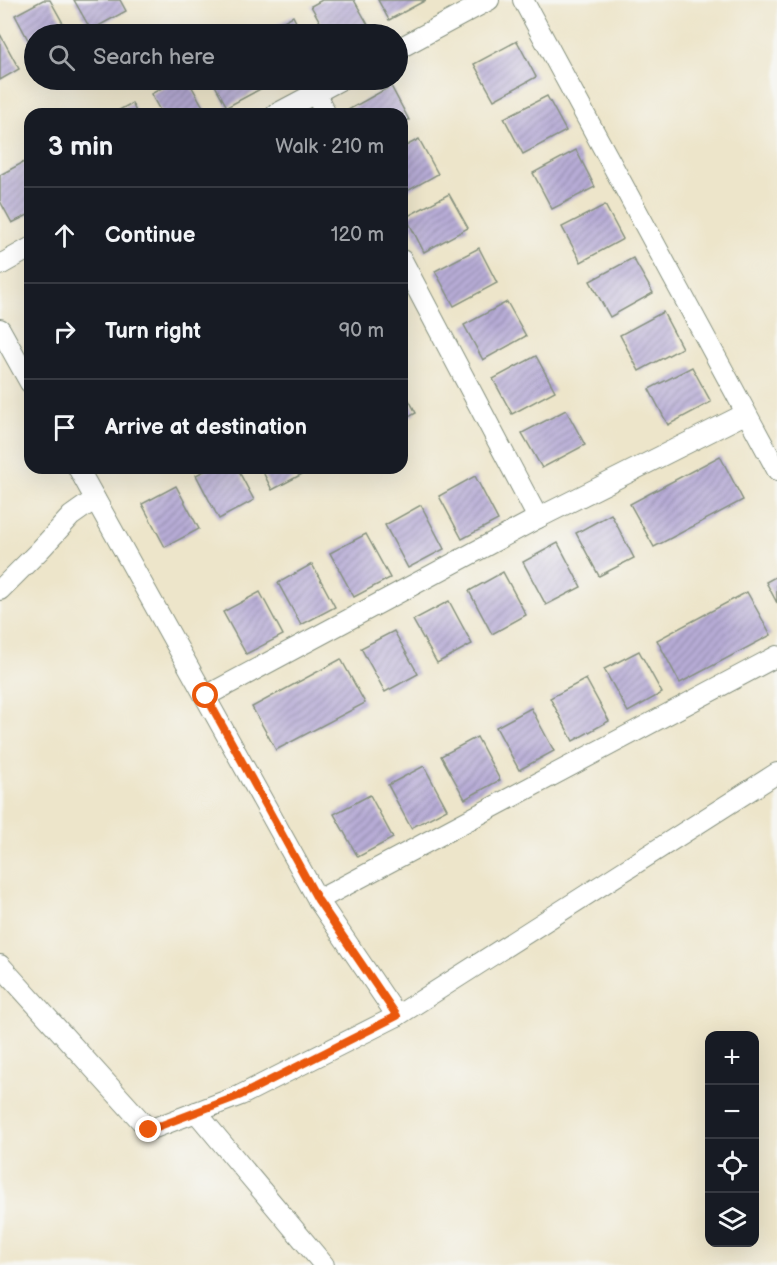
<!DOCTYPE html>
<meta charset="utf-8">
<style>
:root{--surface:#171b24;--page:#242831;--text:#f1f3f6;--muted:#9ea1a6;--line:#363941}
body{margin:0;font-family:"Balsamiq Sans",sans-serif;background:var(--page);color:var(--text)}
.controls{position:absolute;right:18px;bottom:18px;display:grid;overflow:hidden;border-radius:12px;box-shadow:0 6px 24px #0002}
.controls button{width:54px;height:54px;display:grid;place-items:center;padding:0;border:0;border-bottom:2px solid var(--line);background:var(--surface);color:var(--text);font:30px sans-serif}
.stop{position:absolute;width:18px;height:18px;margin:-14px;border:4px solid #ea580c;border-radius:50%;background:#fff}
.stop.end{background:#ea580c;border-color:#fff;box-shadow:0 2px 6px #0008}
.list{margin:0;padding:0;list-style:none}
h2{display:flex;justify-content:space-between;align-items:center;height:78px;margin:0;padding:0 24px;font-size:26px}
h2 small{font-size:20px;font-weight:400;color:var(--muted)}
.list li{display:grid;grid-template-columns:39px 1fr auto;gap:18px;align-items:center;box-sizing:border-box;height:96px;padding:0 24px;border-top:2px solid var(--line)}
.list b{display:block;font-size:22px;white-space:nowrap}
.list em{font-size:20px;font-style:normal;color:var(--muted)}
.icon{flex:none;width:33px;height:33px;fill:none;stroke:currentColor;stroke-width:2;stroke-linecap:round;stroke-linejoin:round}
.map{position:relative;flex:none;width:777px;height:1265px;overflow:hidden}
.search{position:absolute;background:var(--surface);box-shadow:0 6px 24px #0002;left:24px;top:24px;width:384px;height:66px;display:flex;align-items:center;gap:15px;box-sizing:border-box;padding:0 21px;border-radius:33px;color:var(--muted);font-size:22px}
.panel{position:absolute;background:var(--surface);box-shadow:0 6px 24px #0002;left:24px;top:108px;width:384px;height:366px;border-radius:18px}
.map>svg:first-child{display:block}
.building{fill:url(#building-hatch)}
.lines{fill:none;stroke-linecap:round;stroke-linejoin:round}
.minor-casing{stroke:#86917f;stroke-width:22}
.minor{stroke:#fff;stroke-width:20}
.route{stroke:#ea580c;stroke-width:8}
</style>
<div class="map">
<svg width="777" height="1265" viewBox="0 0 777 1265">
<defs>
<pattern id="building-hatch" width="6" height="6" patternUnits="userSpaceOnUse" patternTransform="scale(1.5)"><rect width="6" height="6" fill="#b7acd6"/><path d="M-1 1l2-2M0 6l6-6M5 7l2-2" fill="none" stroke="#948dae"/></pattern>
</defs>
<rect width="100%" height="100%" fill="#f6f6f2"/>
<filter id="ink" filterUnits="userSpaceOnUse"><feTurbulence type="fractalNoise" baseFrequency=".0167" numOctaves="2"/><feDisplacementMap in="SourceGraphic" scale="12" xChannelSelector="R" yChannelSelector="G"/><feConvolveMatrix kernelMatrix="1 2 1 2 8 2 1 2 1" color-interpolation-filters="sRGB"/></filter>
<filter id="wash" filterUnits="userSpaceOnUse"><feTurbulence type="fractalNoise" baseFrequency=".008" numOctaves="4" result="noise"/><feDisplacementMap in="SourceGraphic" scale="24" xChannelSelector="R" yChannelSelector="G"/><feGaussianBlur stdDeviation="1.35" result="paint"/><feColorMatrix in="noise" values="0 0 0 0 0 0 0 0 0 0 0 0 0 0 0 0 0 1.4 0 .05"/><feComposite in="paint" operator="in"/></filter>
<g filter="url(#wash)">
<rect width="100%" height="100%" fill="#ede5ca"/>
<g id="blocks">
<!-- building -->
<g class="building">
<polygon points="43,0 50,0 69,34 34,34 34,51 15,15"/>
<polygon points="74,0 120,0 126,11 91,30"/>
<polygon points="322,0 354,0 371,30 361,34 327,34 311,6"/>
<polygon points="378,0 426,0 389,20"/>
<polygon points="293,16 302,34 259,34"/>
<polygon points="0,34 19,69 0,80"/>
<polygon points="517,41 536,77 494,100 474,64"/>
<polygon points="176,80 188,80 207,114 162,114 151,94"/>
<polygon points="212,80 259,80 264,87 227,107"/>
<polygon points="391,86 409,120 402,124 402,114 350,114 348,110"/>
<polygon points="547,96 566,131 523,154 504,118"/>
<polygon points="132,103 137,114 112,114"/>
<polygon points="419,139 438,174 402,194 402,148"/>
<polygon points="576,150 595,187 552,209 533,173"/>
<polygon points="24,162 30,173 30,214 12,223 0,201 0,175"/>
<polygon points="449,194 468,228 424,252 406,217"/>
<polygon points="605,205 623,239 581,262 562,227"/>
<polygon points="479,248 497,283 454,306 435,271"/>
<polygon points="633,258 653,293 610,317 590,281"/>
<polygon points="507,302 526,336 483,360 464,325"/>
<polygon points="663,312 682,348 639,371 620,335"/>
<polygon points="536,356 555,391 512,414 493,379"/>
<polygon points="692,367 711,402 668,425 649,389"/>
<polygon points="402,387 416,413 402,421"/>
<polygon points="566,410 585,445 542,468 522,433"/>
<polygon points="720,456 743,500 654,547 630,504"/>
<polygon points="210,468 237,468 254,500 219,519 196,475"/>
<polygon points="261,468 306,468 308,471 272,490"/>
<polygon points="475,476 498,520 462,539 439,496"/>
<polygon points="176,486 199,529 165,547 142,504"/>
<polygon points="421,505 444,549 408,568 385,525"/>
<polygon points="611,514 634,558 599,576 576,533"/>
<polygon points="366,534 390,578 354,597 330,553"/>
<polygon points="558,543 581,587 546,605 523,562"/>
<polygon points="312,564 335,607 301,625 278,583"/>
<polygon points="503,572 526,615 492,634 469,591"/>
<polygon points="777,576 777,603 766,582"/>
<polygon points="260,592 283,635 246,654 223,612"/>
<polygon points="747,592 771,635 680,683 657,640"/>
<polygon points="449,601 472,644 437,663 413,620"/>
<polygon points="394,631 418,674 385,692 361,648"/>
<polygon points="639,651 662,693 628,712 604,669"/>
<polygon points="341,659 365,703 276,750 252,707"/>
<polygon points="586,679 609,721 573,741 550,698"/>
<polygon points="531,708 554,751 519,770 496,727"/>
<polygon points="477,737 500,780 465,799 441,756"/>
<polygon points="424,766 447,809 411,828 388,785"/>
<polygon points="370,795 393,838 358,857 334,814"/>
</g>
</g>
</g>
<g filter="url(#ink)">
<use href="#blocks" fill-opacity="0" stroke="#86917f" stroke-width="1.5"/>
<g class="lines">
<defs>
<g id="minor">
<polyline points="523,0 777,470"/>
<polyline points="398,49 489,0"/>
<polyline points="315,93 326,114"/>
<polyline points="276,114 340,80"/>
<polyline points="402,260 538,518"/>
<polyline points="0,265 30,248"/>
<polyline points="0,329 30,383"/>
<polyline points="78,468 318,900 397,1016"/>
<polyline points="0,590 39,551 71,516 95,499"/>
<polyline points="206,696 538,518 745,414"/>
<polyline points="318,900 777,656"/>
<polyline points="0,965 149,1130 241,1095 397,1016 777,773"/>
<polyline points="196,1112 324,1265"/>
</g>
</defs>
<!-- minor casing -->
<use href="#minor" class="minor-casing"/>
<!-- minor -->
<use href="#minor" class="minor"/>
</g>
</g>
<g class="lines" filter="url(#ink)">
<!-- route -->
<polyline class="route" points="149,1130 241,1095 397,1016 318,900 206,696"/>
</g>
</svg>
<div class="controls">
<button>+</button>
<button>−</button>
<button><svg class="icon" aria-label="locate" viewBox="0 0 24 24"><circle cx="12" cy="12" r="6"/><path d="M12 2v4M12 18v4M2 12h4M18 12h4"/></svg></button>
<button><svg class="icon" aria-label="layers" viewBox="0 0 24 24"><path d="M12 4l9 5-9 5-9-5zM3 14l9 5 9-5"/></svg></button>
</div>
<div class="stop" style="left:206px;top:696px"></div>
<div class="stop end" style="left:149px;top:1130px"></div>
<div class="search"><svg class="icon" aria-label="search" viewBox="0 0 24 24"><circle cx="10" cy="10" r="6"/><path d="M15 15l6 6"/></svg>Search here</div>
<section class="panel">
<h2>3 min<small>Walk · 210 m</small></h2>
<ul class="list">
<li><svg class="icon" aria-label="ahead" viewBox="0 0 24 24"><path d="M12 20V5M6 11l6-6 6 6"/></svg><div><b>Continue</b></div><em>120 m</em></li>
<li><svg class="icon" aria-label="right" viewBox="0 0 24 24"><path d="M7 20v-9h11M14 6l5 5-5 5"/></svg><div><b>Turn right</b></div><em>90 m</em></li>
<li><svg class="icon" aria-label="arrive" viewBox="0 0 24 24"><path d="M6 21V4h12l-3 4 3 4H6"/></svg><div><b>Arrive at destination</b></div></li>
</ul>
</section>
</div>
